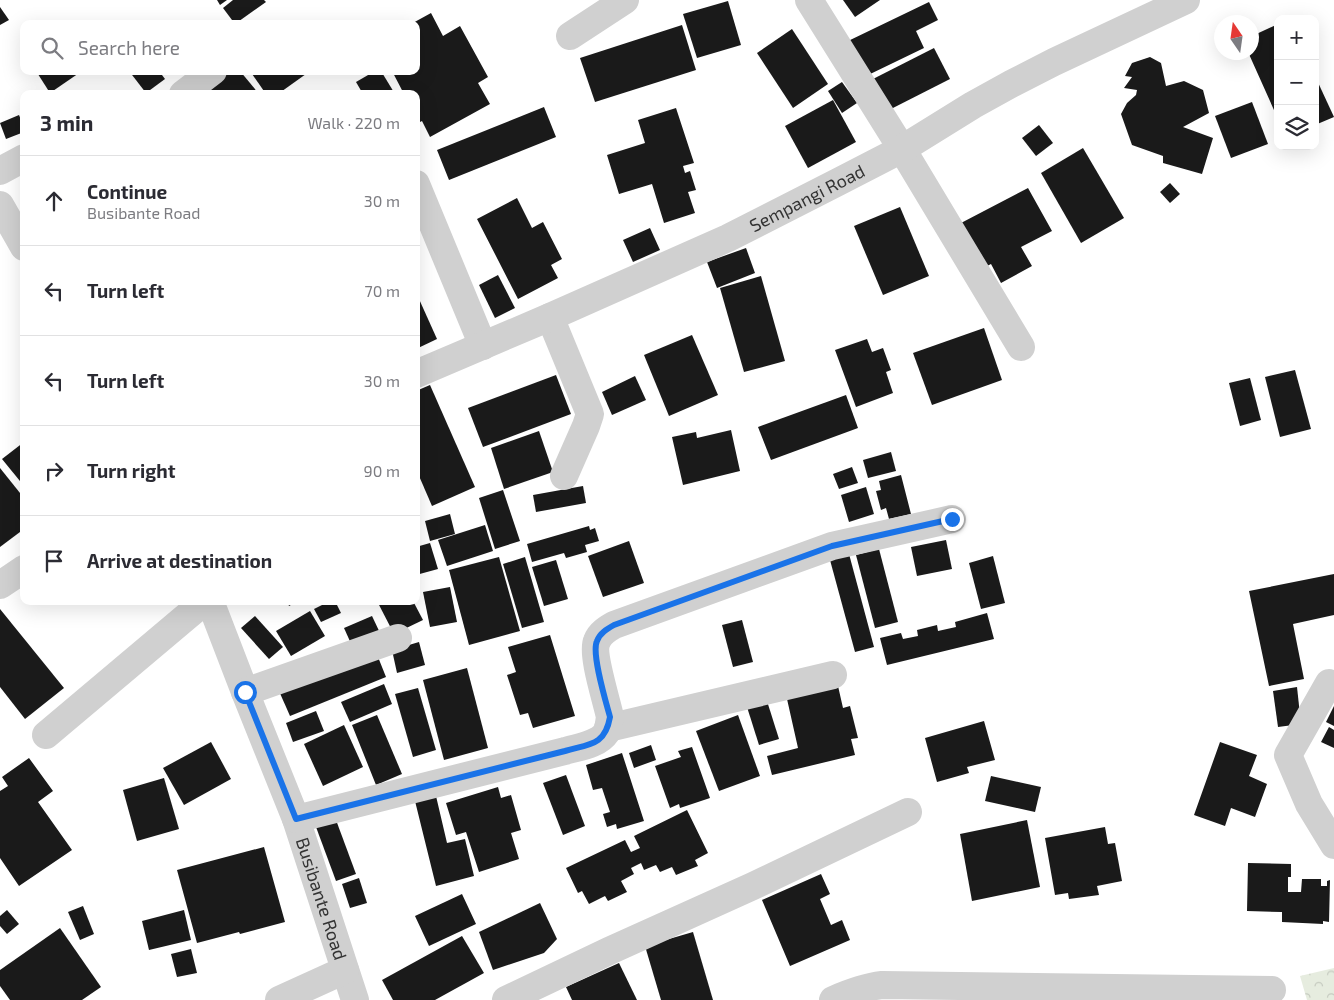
<!DOCTYPE html>
<meta charset="utf-8">
<style>
:root{--surface:#fff;--page:#f7f7f7;--text:#2b2b33;--muted:#7c7c81;--line:#e1e1e2}
body{margin:0;font-family:"Exo 2",sans-serif;background:var(--page);color:var(--text)}
.controls{position:absolute;right:15px;top:15px;display:grid;overflow:hidden;border-radius:10px;box-shadow:0 5px 20px #0002}
.controls button{width:45px;height:45px;display:grid;place-items:center;padding:0;border:0;border-bottom:1px solid var(--line);background:var(--surface);color:var(--text);font:25px sans-serif}
.compass{position:absolute;left:1214px;top:15px;width:45px;height:45px;border-radius:50%;background:var(--surface);box-shadow:0 5px 20px #0002;rotate:347deg}
.stop{position:absolute;width:15px;height:15px;margin:-11px;border:4px solid #1a73e8;border-radius:50%;background:#fff}
.stop.end{background:#1a73e8;border-color:#fff;box-shadow:0 1px 5px #0008}
.list{margin:0;padding:0;list-style:none}
h2{display:flex;justify-content:space-between;align-items:center;height:65px;margin:0;padding:0 20px;font-size:21px}
h2 small{font-size:16px;font-weight:400;color:var(--muted)}
.list li{display:grid;grid-template-columns:32px 1fr auto;gap:15px;align-items:center;box-sizing:border-box;height:90px;padding:0 20px;border-top:1px solid var(--line)}
.list b{display:block;font-size:19px;white-space:nowrap}
.list p{margin:0;font-size:16px;white-space:nowrap;color:var(--muted)}
.list em{font-size:16px;font-style:normal;color:var(--muted)}
.icon{flex:none;width:28px;height:28px;fill:none;stroke:currentColor;stroke-width:2;stroke-linecap:round;stroke-linejoin:round}
.map{position:relative;flex:none;width:1334px;height:1000px;overflow:hidden}
.search{position:absolute;background:var(--surface);box-shadow:0 5px 20px #0002;left:20px;top:20px;width:400px;height:55px;display:flex;align-items:center;gap:12px;box-sizing:border-box;padding:0 18px;border-radius:10px;color:var(--muted);font-size:19px}
.panel{position:absolute;background:var(--surface);box-shadow:0 5px 20px #0002;left:20px;top:90px;width:400px;height:515px;border-radius:10px}
.map>svg:first-child{display:block}
.forest{fill:url(#forest-crowns)}
.building{fill:#1a1a1a}
.lines{fill:none;stroke-linecap:round;stroke-linejoin:round}
.minor{stroke:#d0d0d0;stroke-width:28}
.route{stroke:#1a73e8;stroke-width:6}
.labels{text-anchor:middle;dominant-baseline:central;stroke-width:5;stroke-linejoin:round;paint-order:stroke}
.street-label{font-size:18px;fill:#333;stroke:#fff}
</style>
<div class="map">
<svg width="1334" height="1000" viewBox="0 0 1334 1000">
<defs>
<pattern id="forest-crowns" width="20" height="18" patternUnits="userSpaceOnUse" patternTransform="scale(1.25)"><rect width="20" height="18" fill="#e6ecdf"/><path d="M2 6a3 3 0 1 1 6 0M12 15a3 3 0 1 1 6 0" fill="none" stroke="#c6cbc0"/></pattern>
</defs>
<rect width="100%" height="100%" fill="#fff"/>
<!-- forest -->
<polygon class="forest" points="1334,968 1334,1000 1307,1000 1300,976"/>
<!-- building -->
<g class="building">
<polygon points="217,0 227,0 220,5"/>
<polygon points="233,0 264,0 266,2 235,24 223,8"/>
<polygon points="843,0 880,0 855,17"/>
<polygon points="728,1 741,45 697,58 683,14"/>
<polygon points="929,2 938,20 916,31 924,48 864,77 846,42"/>
<polygon points="0,7 9,20 0,25"/>
<polygon points="431,13 443,36 460,26 488,77 478,83 490,104 430,137 422,121 420,122 416,115 416,94 404,94 392,71 416,71 416,47 418,47 416,44 416,24 411,24"/>
<polygon points="1278,24 1278,119 1248,52 1252,52 1252,36"/>
<polygon points="682,25 696,70 595,102 580,58"/>
<polygon points="792,29 828,84 793,108 757,53"/>
<polygon points="934,48 950,79 889,110 873,79"/>
<polygon points="1150,57 1161,63 1166,86 1184,81 1203,90 1209,113 1183,127 1213,138 1202,174 1163,163 1163,156 1132,145 1121,114 1127,103 1136,95 1137,90 1124,88 1132,77 1125,76 1132,63"/>
<polygon points="36,71 82,71 50,93"/>
<polygon points="129,71 159,71 165,79 146,93"/>
<polygon points="228,71 240,71 259,94 200,94"/>
<polygon points="250,71 305,71 306,74 278,94 266,94"/>
<polygon points="375,71 381,71 395,94 363,94 356,82"/>
<polygon points="1315,76 1334,117 1315,125"/>
<polygon points="842,82 857,103 842,113 828,91"/>
<polygon points="833,100 856,142 808,168 785,126"/>
<polygon points="1252,102 1268,144 1231,158 1215,116"/>
<polygon points="544,107 556,137 449,180 437,150"/>
<polygon points="676,108 694,163 683,166 685,173 690,171 696,190 688,192 695,213 664,223 652,184 619,194 607,155 645,143 638,120"/>
<polygon points="19,115 24,127 24,132 6,139 0,123"/>
<polygon points="1039,125 1053,143 1036,156 1022,138"/>
<polygon points="1083,148 1124,218 1081,243 1041,173"/>
<polygon points="1170,183 1180,194 1170,203 1160,192"/>
<polygon points="1028,188 1052,231 1021,247 1032,266 1001,283 991,264 985,267 961,223"/>
<polygon points="517,198 532,228 543,222 562,259 551,265 558,278 518,299 477,219"/>
<polygon points="900,207 929,276 883,295 854,226"/>
<polygon points="650,228 660,250 633,262 623,240"/>
<polygon points="746,248 755,273 717,288 707,262"/>
<polygon points="498,275 515,308 495,318 479,285"/>
<polygon points="761,276 785,361 744,372 720,288"/>
<polygon points="419,299 437,339 416,349 416,300"/>
<polygon points="984,328 1002,380 932,405 913,353"/>
<polygon points="692,335 718,395 669,416 644,355"/>
<polygon points="867,339 872,352 883,348 891,370 886,372 893,393 856,407 835,350"/>
<polygon points="1295,370 1311,429 1280,437 1265,377"/>
<polygon points="556,375 571,414 483,447 468,408"/>
<polygon points="635,376 646,400 612,415 602,392"/>
<polygon points="1250,378 1261,420 1240,426 1229,383"/>
<polygon points="430,385 475,487 432,506 416,469 416,391"/>
<polygon points="846,395 858,428 771,460 758,427"/>
<polygon points="731,430 740,471 683,485 672,437 696,432 697,438"/>
<polygon points="539,431 553,472 504,489 491,448"/>
<polygon points="24,442 24,486 2,459"/>
<polygon points="891,452 896,471 868,478 863,460"/>
<polygon points="852,467 858,483 839,489 833,474"/>
<polygon points="0,468 24,498 24,529 0,547"/>
<polygon points="901,475 911,514 889,519 886,508 881,510 876,491 881,490 879,481"/>
<polygon points="583,486 586,503 536,512 533,495"/>
<polygon points="866,487 874,514 849,522 841,495"/>
<polygon points="503,490 520,541 495,549 479,498"/>
<polygon points="450,514 455,534 430,541 425,521"/>
<polygon points="485,525 493,551 447,566 438,540"/>
<polygon points="589,526 590,530 595,528 599,541 585,545 587,552 566,558 564,553 532,562 527,544"/>
<polygon points="946,540 952,569 917,576 911,547"/>
<polygon points="629,541 644,583 603,597 588,556"/>
<polygon points="430,543 438,569 416,575 416,547"/>
<polygon points="879,549 898,622 875,628 856,555"/>
<polygon points="849,554 874,647 855,652 830,560"/>
<polygon points="993,556 1005,603 981,609 969,563"/>
<polygon points="499,557 520,631 469,645 449,570"/>
<polygon points="525,557 544,622 522,628 503,564"/>
<polygon points="556,560 568,599 544,606 532,567"/>
<polygon points="1334,574 1334,615 1293,624 1304,679 1269,686 1249,591"/>
<polygon points="450,587 457,622 430,627 423,592"/>
<polygon points="287,601 298,601 289,606"/>
<polygon points="330,601 335,601 341,613 321,622 314,609"/>
<polygon points="377,601 413,601 423,620 394,634"/>
<polygon points="0,609 64,688 25,719 0,687"/>
<polygon points="310,611 325,636 291,656 276,631"/>
<polygon points="987,613 994,639 887,665 880,638 901,633 903,639 918,636 917,630 937,625 938,631 956,627 955,622"/>
<polygon points="255,616 283,647 269,659 241,628"/>
<polygon points="372,616 381,635 353,648 344,628"/>
<polygon points="742,620 753,662 733,667 722,625"/>
<polygon points="550,635 575,716 533,728 528,713 520,715 507,675 516,672 508,647"/>
<polygon points="419,642 425,665 397,673 392,650"/>
<polygon points="376,652 386,677 290,716 279,691"/>
<polygon points="467,668 488,748 444,760 423,680"/>
<polygon points="384,684 392,704 350,722 341,702"/>
<polygon points="838,686 843,708 850,706 858,738 851,739 855,755 772,775 767,756 798,748 787,699"/>
<polygon points="1297,687 1301,724 1278,727 1273,691"/>
<polygon points="418,688 436,750 413,757 395,694"/>
<polygon points="767,701 779,739 759,745 747,707"/>
<polygon points="1334,706 1334,726 1326,722"/>
<polygon points="316,711 324,731 293,742 286,723"/>
<polygon points="377,715 402,774 376,785 352,725"/>
<polygon points="738,715 760,776 719,791 696,731"/>
<polygon points="984,721 995,760 967,767 969,773 937,782 925,738"/>
<polygon points="344,725 363,767 323,786 304,744"/>
<polygon points="1329,727 1334,730 1334,748 1321,742"/>
<polygon points="211,742 231,779 184,805 163,768"/>
<polygon points="1220,742 1257,755 1249,776 1267,784 1255,817 1231,808 1225,826 1194,815"/>
<polygon points="651,745 656,760 634,768 629,753"/>
<polygon points="692,747 710,798 680,808 679,804 670,808 655,766 681,757 678,751"/>
<polygon points="622,753 644,821 617,829 616,824 607,827 603,814 610,812 602,788 593,790 586,765"/>
<polygon points="29,758 53,791 38,802 72,850 19,886 0,858 0,791 8,786 2,777"/>
<polygon points="566,775 585,826 563,835 543,783"/>
<polygon points="991,776 1041,787 1035,812 985,801"/>
<polygon points="164,778 179,829 137,841 123,790"/>
<polygon points="498,787 501,798 511,795 521,830 511,833 519,859 479,872 466,832 456,835 446,803"/>
<polygon points="436,796 447,843 465,839 474,876 436,886 415,801"/>
<polygon points="687,810 708,853 695,860 698,866 676,875 672,867 660,872 656,865 644,870 641,863 631,868 634,874 621,881 627,892 608,901 605,896 589,904 582,891 578,893 566,868 625,840 631,852 640,848 634,836"/>
<polygon points="336,820 356,874 336,881 316,827"/>
<polygon points="1027,820 1040,887 972,901 960,834"/>
<polygon points="1105,827 1108,844 1115,843 1122,881 1097,886 1099,895 1069,899 1068,893 1055,895 1045,838"/>
<polygon points="264,847 285,922 240,934 239,932 197,943 177,870"/>
<polygon points="1248,863 1291,864 1291,877 1288,877 1288,892 1301,892 1302,879 1321,879 1321,886 1327,886 1327,881 1330,880 1329,922 1323,921 1323,924 1282,922 1282,912 1247,911"/>
<polygon points="821,874 830,894 820,899 831,925 842,920 850,940 790,966 762,900"/>
<polygon points="359,878 367,903 350,908 342,884"/>
<polygon points="462,894 476,924 429,946 415,916"/>
<polygon points="540,903 557,939 544,953 493,970 479,932"/>
<polygon points="83,906 94,934 80,940 68,912"/>
<polygon points="7,910 19,924 7,934 0,926 0,916"/>
<polygon points="184,910 191,940 149,950 142,921"/>
<polygon points="60,928 101,987 82,1000 10,1000 0,986 0,970"/>
<polygon points="693,932 713,1000 661,1000 645,946"/>
<polygon points="462,936 484,973 435,1000 393,1000 382,980"/>
<polygon points="191,949 197,973 177,977 171,954"/>
<polygon points="619,963 637,1000 572,1000 566,987"/>
</g>
<g class="lines">
<!-- minor -->
<g class="minor">
<polyline points="809,0 902,149 1021,347"/>
<polyline points="570,36 625,0"/>
<polyline points="183,94 213,71"/>
<polyline points="0,171 24,158"/>
<polyline points="416,184 483,346"/>
<polyline points="0,205 24,247"/>
<polyline points="550,317 590,414 586,426 564,476"/>
<path id="s1" d="M416,374L550,317L728,238L838,182L902,149L973,105L1011,84L1054,62L1186,0"/>
<polyline points="0,585 24,569"/>
<path id="s2" d="M210,601L245,692L296,819L355,1000"/>
<polyline points="1329,683 1288,755 1309,804 1334,845"/>
<polyline points="245,692 398,638"/>
<polyline points="608,728 833,675"/>
<polyline points="46,735 205,601"/>
<path d="M296,819L565,751C578,747 598,745 606,733C609,728 609,722 610,717C607,702 591,653 597,641C600,633 607,629 614,625L832,546L952,519"/>
<polyline points="279,1000 345,970"/>
<polyline points="506,1000 609,951 753,886 908,812"/>
<path d="M833,1000C849,993 864,987 882,985L1272,990"/>
</g>
</g>
<g class="lines">
<!-- route -->
<path class="route" d="M245,692L296,819L565,751C589,744 605,746 610,717C606,702 591,653 597,641C600,633 607,629 614,625L832,546L952,519"/>
</g>
<g class="labels">
<!-- street labels -->
<g class="street-label">
<text stroke="none"><textPath href="#s1" startOffset="429">Sempangi Road</textPath></text>
<text stroke="none"><textPath href="#s2" startOffset="318">Busibante Road</textPath></text>
</g>
</g>
</svg>
<div class="controls">
<button>+</button>
<button>−</button>
<button><svg class="icon" aria-label="layers" viewBox="0 0 24 24"><path d="M12 4l9 5-9 5-9-5zM3 14l9 5 9-5"/></svg></button>
</div>
<svg class="compass" viewBox="-18 -18 36 36"><path d="M0-13l5 13h-10z" fill="#e53935"/><path d="M0 13l5-13h-10z" fill="#7c7c81"/></svg>
<div class="stop" style="left:245px;top:692px"></div>
<div class="stop end" style="left:952px;top:519px"></div>
<div class="search"><svg class="icon" aria-label="search" viewBox="0 0 24 24"><circle cx="10" cy="10" r="6"/><path d="M15 15l6 6"/></svg>Search here</div>
<section class="panel">
<h2>3 min<small>Walk · 220 m</small></h2>
<ul class="list">
<li><svg class="icon" aria-label="ahead" viewBox="0 0 24 24"><path d="M12 20V5M6 11l6-6 6 6"/></svg><div><b>Continue</b><p>Busibante Road</p></div><em>30 m</em></li>
<li><svg class="icon" aria-label="left" viewBox="0 0 24 24"><path d="M17 20v-9H6M10 6l-5 5 5 5"/></svg><div><b>Turn left</b></div><em>70 m</em></li>
<li><svg class="icon" aria-label="left" viewBox="0 0 24 24"><path d="M17 20v-9H6M10 6l-5 5 5 5"/></svg><div><b>Turn left</b></div><em>30 m</em></li>
<li><svg class="icon" aria-label="right" viewBox="0 0 24 24"><path d="M7 20v-9h11M14 6l5 5-5 5"/></svg><div><b>Turn right</b></div><em>90 m</em></li>
<li><svg class="icon" aria-label="arrive" viewBox="0 0 24 24"><path d="M6 21V4h12l-3 4 3 4H6"/></svg><div><b>Arrive at destination</b></div></li>
</ul>
</section>
</div>
